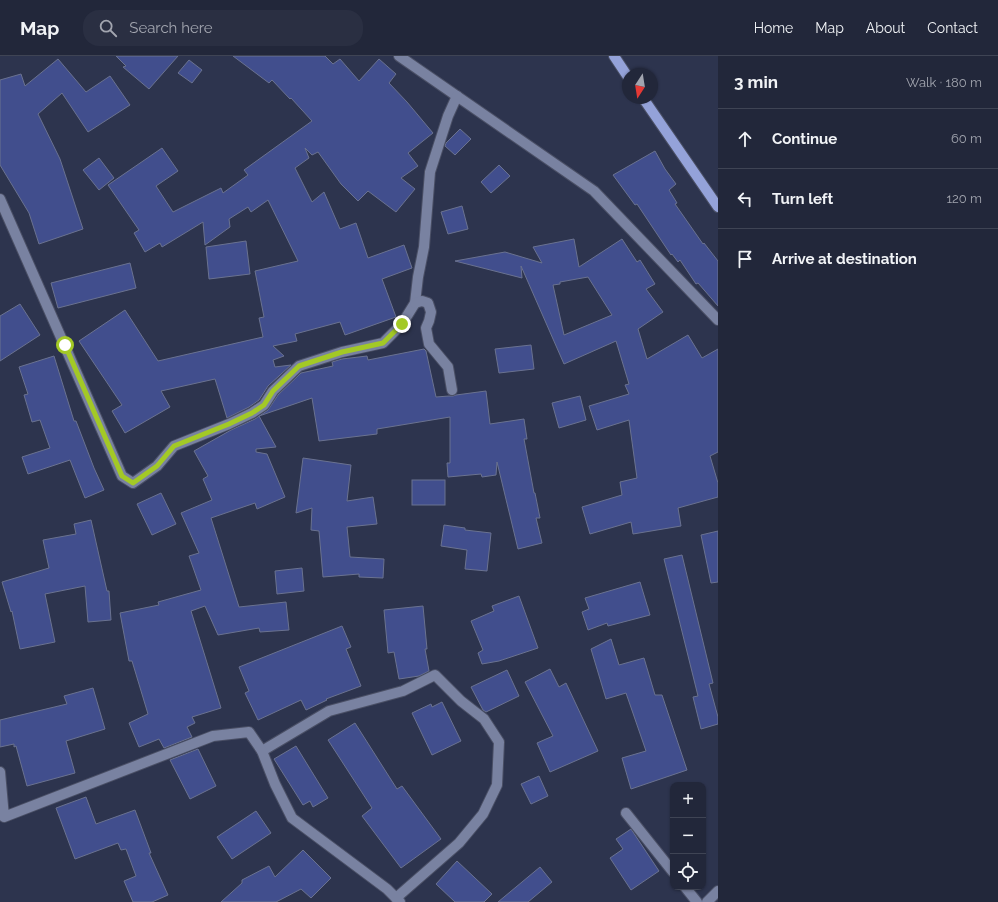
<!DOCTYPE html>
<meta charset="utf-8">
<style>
:root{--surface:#22273a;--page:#2a2f42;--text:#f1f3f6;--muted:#a2a5af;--line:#3f4454}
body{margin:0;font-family:Raleway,sans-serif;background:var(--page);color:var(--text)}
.controls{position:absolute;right:12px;bottom:12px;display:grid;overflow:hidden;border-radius:8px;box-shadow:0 1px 3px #0004}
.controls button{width:36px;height:36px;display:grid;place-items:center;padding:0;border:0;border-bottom:1px solid var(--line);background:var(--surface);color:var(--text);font:20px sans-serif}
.compass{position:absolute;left:622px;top:12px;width:36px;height:36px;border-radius:50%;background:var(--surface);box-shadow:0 1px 3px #0004;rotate:192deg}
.stop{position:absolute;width:12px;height:12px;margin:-9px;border:3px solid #a3c926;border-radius:50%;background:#fff}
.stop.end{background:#a3c926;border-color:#fff;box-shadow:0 1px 4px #0008}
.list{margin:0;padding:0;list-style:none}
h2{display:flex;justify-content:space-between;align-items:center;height:52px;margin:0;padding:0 16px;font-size:17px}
h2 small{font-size:13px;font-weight:400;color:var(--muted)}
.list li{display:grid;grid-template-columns:26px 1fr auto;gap:12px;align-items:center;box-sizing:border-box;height:60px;padding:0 16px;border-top:1px solid var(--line)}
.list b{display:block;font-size:15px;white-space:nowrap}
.list em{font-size:13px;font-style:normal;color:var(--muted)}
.icon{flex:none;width:22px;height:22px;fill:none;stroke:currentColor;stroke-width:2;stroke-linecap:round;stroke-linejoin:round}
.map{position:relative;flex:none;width:718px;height:846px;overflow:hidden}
header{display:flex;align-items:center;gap:24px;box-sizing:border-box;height:56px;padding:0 20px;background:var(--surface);border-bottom:1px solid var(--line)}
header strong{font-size:19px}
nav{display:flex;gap:22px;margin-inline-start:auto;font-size:14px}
.search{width:280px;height:36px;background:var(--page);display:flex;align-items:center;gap:10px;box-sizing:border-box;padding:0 14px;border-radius:16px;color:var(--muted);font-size:15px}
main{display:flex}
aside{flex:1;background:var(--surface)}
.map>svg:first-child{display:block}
.building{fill:#414e8d;stroke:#6a7290;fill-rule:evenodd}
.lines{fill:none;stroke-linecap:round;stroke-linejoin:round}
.street-casing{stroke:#4a4f65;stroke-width:12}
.secondary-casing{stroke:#4a4f65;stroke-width:12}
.primary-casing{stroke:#4a4f65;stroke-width:12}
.street{stroke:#7982a1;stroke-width:10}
.secondary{stroke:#7982a1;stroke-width:10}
.primary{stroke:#94a2d9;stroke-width:10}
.route{stroke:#a3c926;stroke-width:5}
</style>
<header>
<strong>Map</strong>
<div class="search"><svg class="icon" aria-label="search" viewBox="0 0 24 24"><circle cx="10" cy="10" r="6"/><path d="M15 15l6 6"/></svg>Search here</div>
<nav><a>Home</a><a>Map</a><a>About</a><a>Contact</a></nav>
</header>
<main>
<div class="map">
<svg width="718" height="846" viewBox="0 0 718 846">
<rect width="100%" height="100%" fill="#2d344e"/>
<!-- building -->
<g class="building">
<polygon points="116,0 178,0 149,33 123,11 126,10"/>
<polygon points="233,0 325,0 333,8 340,3 359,25 379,3 396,18 389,27 407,46 433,77 408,97 418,110 401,122 415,133 396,156 368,135 358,145 341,128 318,96 312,99 305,92 309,102 295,112 312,146 324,136 340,173 356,167 368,202 404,189 412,212 382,223 396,261 345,279 340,266 295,278 297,285 273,290 284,300 273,304 275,311 291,309 268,330 259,344 249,351 227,362 215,323 161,335 170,351 125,377 112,355 122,349 79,285 125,254 158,305 263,281 259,262 264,261 255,215 298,205 268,144 251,156 248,151 229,163 230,171 205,189 203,166 162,191 160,187 145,196 134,177 139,174 108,129 162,92 178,115 156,130 173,156 221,132 223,137 248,119 244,114 312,65 291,42 290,43 272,24 269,27"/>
<polygon points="58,3 86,36 110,20 130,49 88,76 62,37 38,58 60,103 83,173 39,188 29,157 0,109 0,24 21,18 25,30"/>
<polygon points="189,4 202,14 192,27 178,17"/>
<polygon points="460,73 471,83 455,99 445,90 446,87"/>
<polygon points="655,95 665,113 676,128 669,134 677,147 675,148 703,188 704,187 718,205 718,250 698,227 696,228 680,204 678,206 672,198 671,199 637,148 635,149 613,119"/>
<polygon points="99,102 114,122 99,134 83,114"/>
<polygon points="499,109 510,120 491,137 481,126"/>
<polygon points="462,150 468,173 448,178 441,156"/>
<path d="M574,183L579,211L622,183L637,206L640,204L655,228L646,233L663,256L638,273L647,303L688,279L702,302L718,293V396L710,400L718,427V441L678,452L681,470L633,478L631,466L590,478L582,451L622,439L620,426L637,422L629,364L597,374L589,350L629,338L625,329L629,328L616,285L564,308L521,210L522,222L455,205L505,196L542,207L533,191ZM588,221L612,259L564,279L553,229L560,228V226Z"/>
<polygon points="246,185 250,218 209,223 206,191"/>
<polygon points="130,207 136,232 58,252 51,227"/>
<polygon points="20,248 40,279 0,305 0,260"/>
<polygon points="531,289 534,313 499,317 495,293"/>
<polygon points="424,293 426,295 436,341 449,340 453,340 456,339 486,335 490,368 524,363 527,383 524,383 534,437 535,437 540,462 536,462 542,487 518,493 497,406 496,419 482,421 481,418 448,421 447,407 450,407 450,361 377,373 377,378 319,385 312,342 259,360 276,391 256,393 256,396 267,398 285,441 257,453 255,447 211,462 239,551 286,546 289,574 260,576 259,572 218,579 205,550 191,555 221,652 192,661 195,667 187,671 192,681 164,692 159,683 139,691 129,667 148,658 132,605 129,605 120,557 159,549 158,546 201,534 189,500 199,497 181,457 212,444 203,423 208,420 194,395 231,374 255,363 268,354 278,339 301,317 333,310 332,306 342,303 367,300 368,304"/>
<polygon points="54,300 74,365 76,365 94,412 104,434 85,442 70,404 28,418 22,401 50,392 40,364 32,366 24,339 28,338 19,311"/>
<polygon points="580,340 586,364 559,372 552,347"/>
<polygon points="303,402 351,409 347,445 373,441 377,468 347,471 350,501 384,503 383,522 359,521 359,518 323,521 319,475 311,474 312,452 296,457"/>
<rect x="412" y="424" width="33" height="25"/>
<polygon points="161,437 176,468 152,479 137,448"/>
<polygon points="91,464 107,535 109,535 111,564 88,566 85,530 45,538 55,586 20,593 12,555 11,556 2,526 49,512 43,484 76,478 74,468"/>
<polygon points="444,469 465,472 465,474 491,477 487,515 465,513 467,494 441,490"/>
<polygon points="718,475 718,526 711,527 701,479"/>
<polygon points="682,499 713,627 709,628 718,661 718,668 701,673 693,641 698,640 664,503"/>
<polygon points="302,512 304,535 277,538 275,515"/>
<polygon points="640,526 650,559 608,570 607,567 588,574 582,556 589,553 585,542"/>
<polygon points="519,540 538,592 499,605 482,608 478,597 483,594 471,565 494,555 492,550"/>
<polygon points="423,550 427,593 425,593 429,615 419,620 399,623 394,596 388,597 384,554"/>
<polygon points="342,570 351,591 346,593 361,630 326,643 327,644 306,654 301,644 258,664 245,637 249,635 239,611"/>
<polygon points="611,583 619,609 644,602 655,639 662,639 687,714 631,733 622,702 646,695 626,637 606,643 591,593"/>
<polygon points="550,613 559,631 566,627 598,695 550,716 537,687 553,680 525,626"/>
<polygon points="507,614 519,640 486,656 483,654 471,631"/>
<polygon points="93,632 105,673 66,685 75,717 27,730 16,690 14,691 14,688 0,691 0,664 67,648 64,640"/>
<polygon points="442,646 461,685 432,699 412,657 431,648 432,651"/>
<polygon points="355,667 397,733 402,730 441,783 401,812 362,760 372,752 328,684"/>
<polygon points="296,690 328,742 313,751 310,745 303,749 274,703"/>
<polygon points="198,693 216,730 190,743 170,704"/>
<polygon points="539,720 548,740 531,748 521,728"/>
<polygon points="86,741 96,768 135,754 151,797 149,797 168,839 152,846 133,846 124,825 136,820 126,793 121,794 118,787 75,803 56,752"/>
<polygon points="256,755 271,777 232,803 217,781"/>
<polygon points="631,773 659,815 631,834 610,802 623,793 616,783"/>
<polygon points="303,794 331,822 311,842 301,833 276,846 221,846 242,827 242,824 269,810 275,821"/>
<polygon points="457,805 492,838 484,846 455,846 436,828"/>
<polygon points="540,811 552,826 528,846 498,846"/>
</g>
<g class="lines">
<defs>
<g id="street">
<polyline points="399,0 594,135 718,264"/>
<polyline points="0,143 122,420 133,427 157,410 174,390 229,368 252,357 264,349 273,335 299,310 342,296 383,287 402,268 415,247 418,221 424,191 430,116 448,60 457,40"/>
<polyline points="415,247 422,245 428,247 431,256 429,265 426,272 429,288 448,311 452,334"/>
<polyline points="262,695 329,655 403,635 435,619 461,645 484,663 499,686 497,729 483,758 459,787 396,842"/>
<polyline points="0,716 4,761 213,680 249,676 262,695 275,728 292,762 387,833 400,846"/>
<polyline points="626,757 673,816"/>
<polyline points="685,831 697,846"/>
</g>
<polyline id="secondary" points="707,846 718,835"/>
<g id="primary">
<polyline points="614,0 628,21"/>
<polyline points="643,42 718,151"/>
</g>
</defs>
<!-- street casing -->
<use href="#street" class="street-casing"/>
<!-- secondary casing -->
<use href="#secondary" class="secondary-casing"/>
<!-- primary casing -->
<use href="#primary" class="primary-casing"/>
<!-- street -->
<use href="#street" class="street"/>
<!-- secondary -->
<use href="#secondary" class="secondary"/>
<!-- primary -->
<use href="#primary" class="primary"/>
</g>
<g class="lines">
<!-- route -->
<polyline class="route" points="65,289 122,420 133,427 157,410 174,390 229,368 252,357 264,349 273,335 299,310 342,296 383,287 402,268"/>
</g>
</svg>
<div class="controls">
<button>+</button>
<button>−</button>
<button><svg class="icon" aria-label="locate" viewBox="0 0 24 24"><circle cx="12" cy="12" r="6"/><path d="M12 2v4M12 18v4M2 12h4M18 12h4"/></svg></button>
</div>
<svg class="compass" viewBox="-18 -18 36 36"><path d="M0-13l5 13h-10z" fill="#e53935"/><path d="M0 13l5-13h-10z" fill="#a2a5af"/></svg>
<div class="stop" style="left:65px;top:289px"></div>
<div class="stop end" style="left:402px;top:268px"></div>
</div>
<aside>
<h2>3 min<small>Walk · 180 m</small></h2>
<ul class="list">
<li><svg class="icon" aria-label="ahead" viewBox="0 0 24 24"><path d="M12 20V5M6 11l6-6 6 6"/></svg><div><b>Continue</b></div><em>60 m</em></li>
<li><svg class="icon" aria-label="left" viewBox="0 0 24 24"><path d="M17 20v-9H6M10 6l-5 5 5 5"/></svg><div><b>Turn left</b></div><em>120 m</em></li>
<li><svg class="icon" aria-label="arrive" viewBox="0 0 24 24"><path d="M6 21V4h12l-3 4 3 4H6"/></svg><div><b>Arrive at destination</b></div></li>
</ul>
</aside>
</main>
